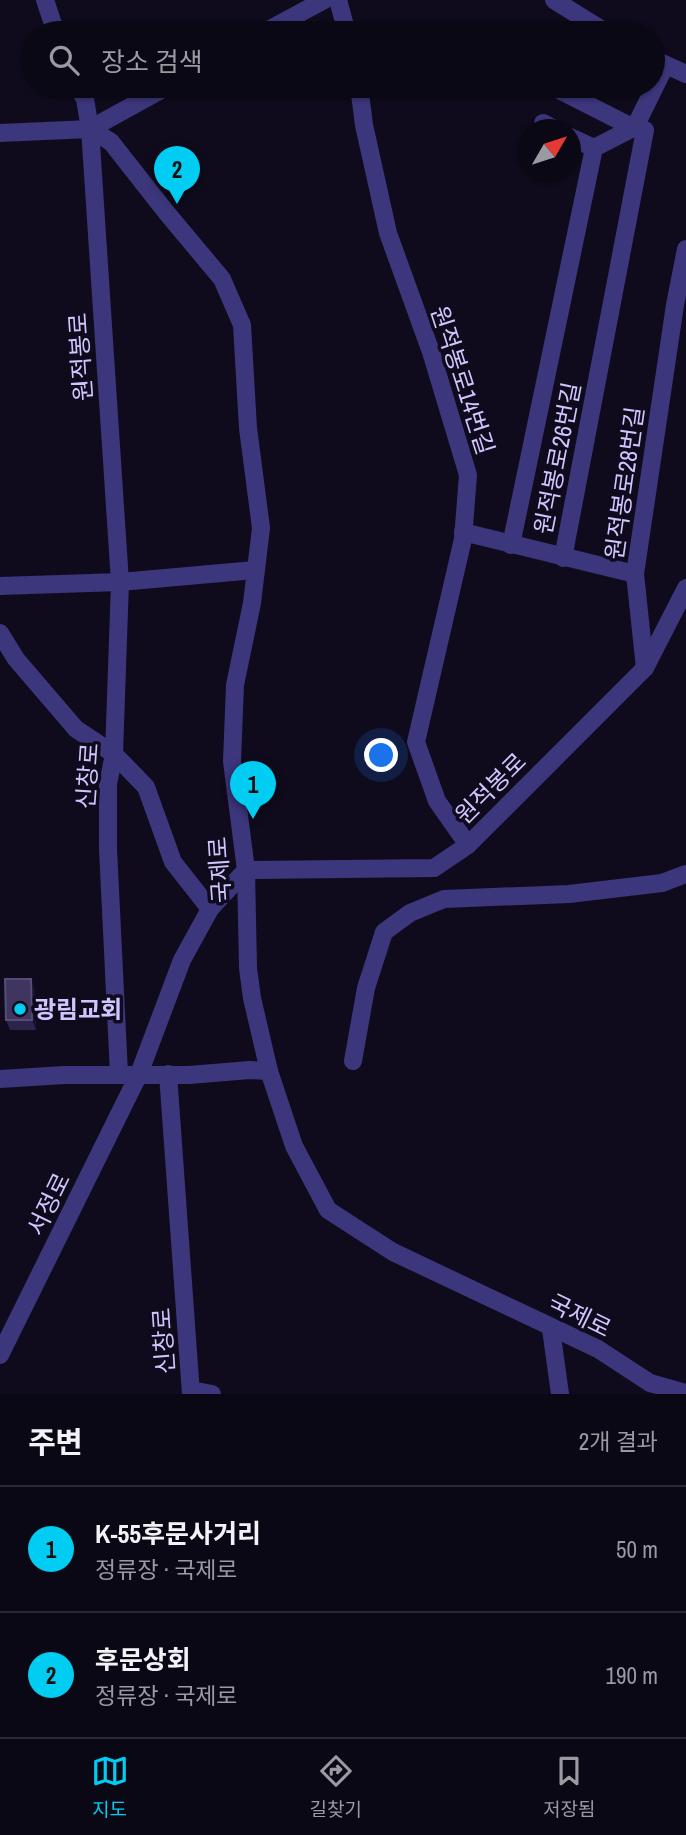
<!DOCTYPE html>
<html lang="ko">
<meta charset="utf-8">
<style>
:root{--surface:#0b0815;--page:#14111e;--text:#f1f3f6;--muted:#9a9aa0;--line:#2b2934;--accent:#00cdf1}
body{margin:0;font-family:"Archivo Narrow","Noto Sans KR",sans-serif;background:var(--page);color:var(--text)}
.compass{position:absolute;left:518px;top:119px;width:63px;height:63px;border-radius:50%;background:var(--surface);box-shadow:0 2px 5px #0004;rotate:51deg}
.you{position:absolute;left:382px;top:756px;width:24px;height:24px;margin:-18px;border:5px solid #fff;border-radius:50%;background:#1a73e8;box-shadow:0 0 0 10px #1a73e833}
.badge{display:grid;place-items:center;width:46px;height:46px;border-radius:50%;background:var(--accent);color:#111;font-size:23px;font-weight:700}
.pin{position:absolute;translate:-50% -58px;filter:drop-shadow(0 2px 4px #0008)}
.pin::after{content:'';position:absolute;top:37px;width:24px;height:21px;background:inherit;clip-path:polygon(0 0,100% 0,50% 100%)}
.list{margin:0;padding:0;list-style:none}
h2{display:flex;justify-content:space-between;align-items:center;height:91px;margin:0;padding:0 28px;font-size:30px}
h2 small{font-size:23px;font-weight:400;color:var(--muted)}
.list li{display:grid;grid-template-columns:46px 1fr auto;gap:21px;align-items:center;box-sizing:border-box;height:126px;padding:0 28px;border-top:2px solid var(--line)}
.list b{display:block;font-size:26px;white-space:nowrap}
.list p{margin:0;font-size:23px;white-space:nowrap;color:var(--muted)}
.list em{font-size:23px;font-style:normal;color:var(--muted)}
.icon{flex:none;width:38px;height:38px;fill:none;stroke:currentColor;stroke-width:2;stroke-linecap:round;stroke-linejoin:round}
.map{position:relative;flex:none;width:686px;height:1394px;overflow:hidden}
.search{position:absolute;background:var(--surface);box-shadow:0 2px 5px #0004;left:21px;right:21px;top:21px;height:77px;display:flex;align-items:center;gap:18px;box-sizing:border-box;padding:0 24px;border-radius:38px;color:var(--muted);font-size:26px}
.sheet{height:343px;background:var(--surface)}
nav{display:flex;justify-content:space-around;align-items:center;box-sizing:border-box;height:98px;border-top:2px solid var(--line);background:var(--surface);font-size:19px;color:var(--muted)}
nav a{display:grid;justify-items:center;gap:4px}
nav .on{color:var(--accent)}
.map>svg:first-child{display:block}
.lines{fill:none;stroke-linecap:round;stroke-linejoin:round}
.minor{stroke:#3c367c;stroke-width:18}
.wall{fill:#2d234b}
.shaded-wall{fill:#1a1230}
.building{fill:#3f355e;stroke:#564c77;stroke-width:2}
.poi-dot{fill:#00cdf1;stroke:#0f0b1c;stroke-width:2.5}
.labels{text-anchor:middle;dominant-baseline:central;stroke-width:7;stroke-linejoin:round;paint-order:stroke}
.street-label{font-size:24px;fill:#d0c6ff;stroke:#0f0b1c}
.poi-label{font-size:24px;font-weight:bold;fill:#d0c6ff;stroke:#0f0b1c;text-anchor:start}
</style>
<div class="map">
<svg width="686" height="1394" viewBox="0 0 686 1394">
<rect width="100%" height="100%" fill="#0f0b1c"/>
<g class="lines">
<!-- minor -->
<g class="minor">
<polyline points="45,0 56,33"/>
<polyline points="338,0 347,33"/>
<polyline points="554,0 607,33"/>
<polyline points="263,33 324,0"/>
<polyline points="653,59 686,74"/>
<polyline points="77,86 85,99 90,129 111,142 166,212 222,279 242,325 248,428 261,528 252,603 235,685 232,761 246,870 248,968 252,998 269,1071 294,1146 328,1210 393,1252 598,1349 650,1383 686,1393"/>
<polyline points="359,86 364,125 388,233 431,352 468,475 463,539 416,742 437,801 468,845"/>
<polyline points="427,86 433,86"/>
<polyline points="561,91 626,124 645,130 563,558"/>
<polyline points="543,123 556,130"/>
<polyline points="90,129 120,582 114,754 108,784 108,849 119,1074"/>
<polyline points="0,133 90,129 168,86"/>
<polyline points="570,137 594,148"/>
<polyline points="463,532 635,574"/>
<polyline points="511,545 594,148 635,127 665,66"/>
<polyline points="0,586 120,582 255,570"/>
<polyline points="0,633 16,659 76,729 114,754 146,787 173,862 210,909"/>
<polyline points="645,668 635,574 675,305 686,249"/>
<polyline points="353,1061 366,988 384,932 410,913 444,899 569,894 662,883 686,874"/>
<polyline points="168,1074 191,1394"/>
<polyline points="0,1079 64,1075 189,1075 250,1070 269,1071"/>
<polyline points="551,1329 560,1394"/>
<polyline points="0,1355 139,1074 182,960 210,909 246,870 434,868 468,845 645,668 686,588"/>
<polyline points="191,1390 212,1394"/>
</g>
</g>
<!-- wall -->
<polygon class="wall" points="35,989 36,1030 10,1030 6,1020"/>
<!-- shaded-wall -->
<polygon class="shaded-wall" points="31,979 35,989 36,1030 32,1020"/>
<!-- building -->
<polygon class="building" points="5,979 31,979 32,1020 6,1020"/>
<!-- markers -->
<circle class="poi-dot" cx="20" cy="1009" r="7"/>
<g class="labels">
<!-- street labels -->
<g class="street-label">
<text transform="translate(80 357) rotate(-94)">원적봉로</text>
<text transform="translate(463 380) rotate(72)">원적봉로14번길</text>
<text transform="translate(557 458) rotate(-79)">원적봉로26번길</text>
<text transform="translate(624 483) rotate(-82)">원적봉로28번길</text>
<text transform="translate(87 776) rotate(-86)">신창로</text>
<text transform="translate(490 788) rotate(-45)">원적봉로</text>
<text transform="translate(219 870) rotate(-94)">국제로</text>
<text transform="translate(48 1204) rotate(-64)">서정로</text>
<text transform="translate(580 1315) rotate(26)">국제로</text>
<text transform="translate(163 1341) rotate(-94)">신창로</text>
</g>
<!-- poi labels -->
<g class="poi-label">
<text x="34" y="1009">광림교회</text>
</g>
</g>
</svg>
<svg class="compass" viewBox="-18 -18 36 36"><path d="M0-13l5 13h-10z" fill="#e53935"/><path d="M0 13l5-13h-10z" fill="#9a9aa0"/></svg>
<div class="you"></div>
<div class="pin badge" style="left:253px;top:819px">1</div>
<div class="pin badge" style="left:177px;top:204px">2</div>
<div class="search"><svg class="icon" aria-label="search" viewBox="0 0 24 24"><circle cx="10" cy="10" r="6"/><path d="M15 15l6 6"/></svg>장소 검색</div>
</div>
<section class="sheet">
<h2>주변<small>2개 결과</small></h2>
<ul class="list">
<li><span class="badge">1</span><div><b>K-55후문사거리</b><p>정류장 · 국제로</p></div><em>50 m</em></li>
<li><span class="badge">2</span><div><b>후문상회</b><p>정류장 · 국제로</p></div><em>190 m</em></li>
</ul>
</section>
<nav>
<a class="on"><svg class="icon" aria-label="map" viewBox="0 0 24 24"><path d="M3 6l6-2 6 2 6-2v14l-6 2-6-2-6 2zM9 4v14M15 6v14"/></svg>지도</a>
<a><svg class="icon" aria-label="directions" viewBox="0 0 24 24"><path d="M12 3l9 9-9 9-9-9zM9 14v-3h6M13 9l2 2-2 2"/></svg>길찾기</a>
<a><svg class="icon" aria-label="saved" viewBox="0 0 24 24"><path d="M7 4h10v16l-5-4-5 4z"/></svg>저장됨</a>
</nav>
